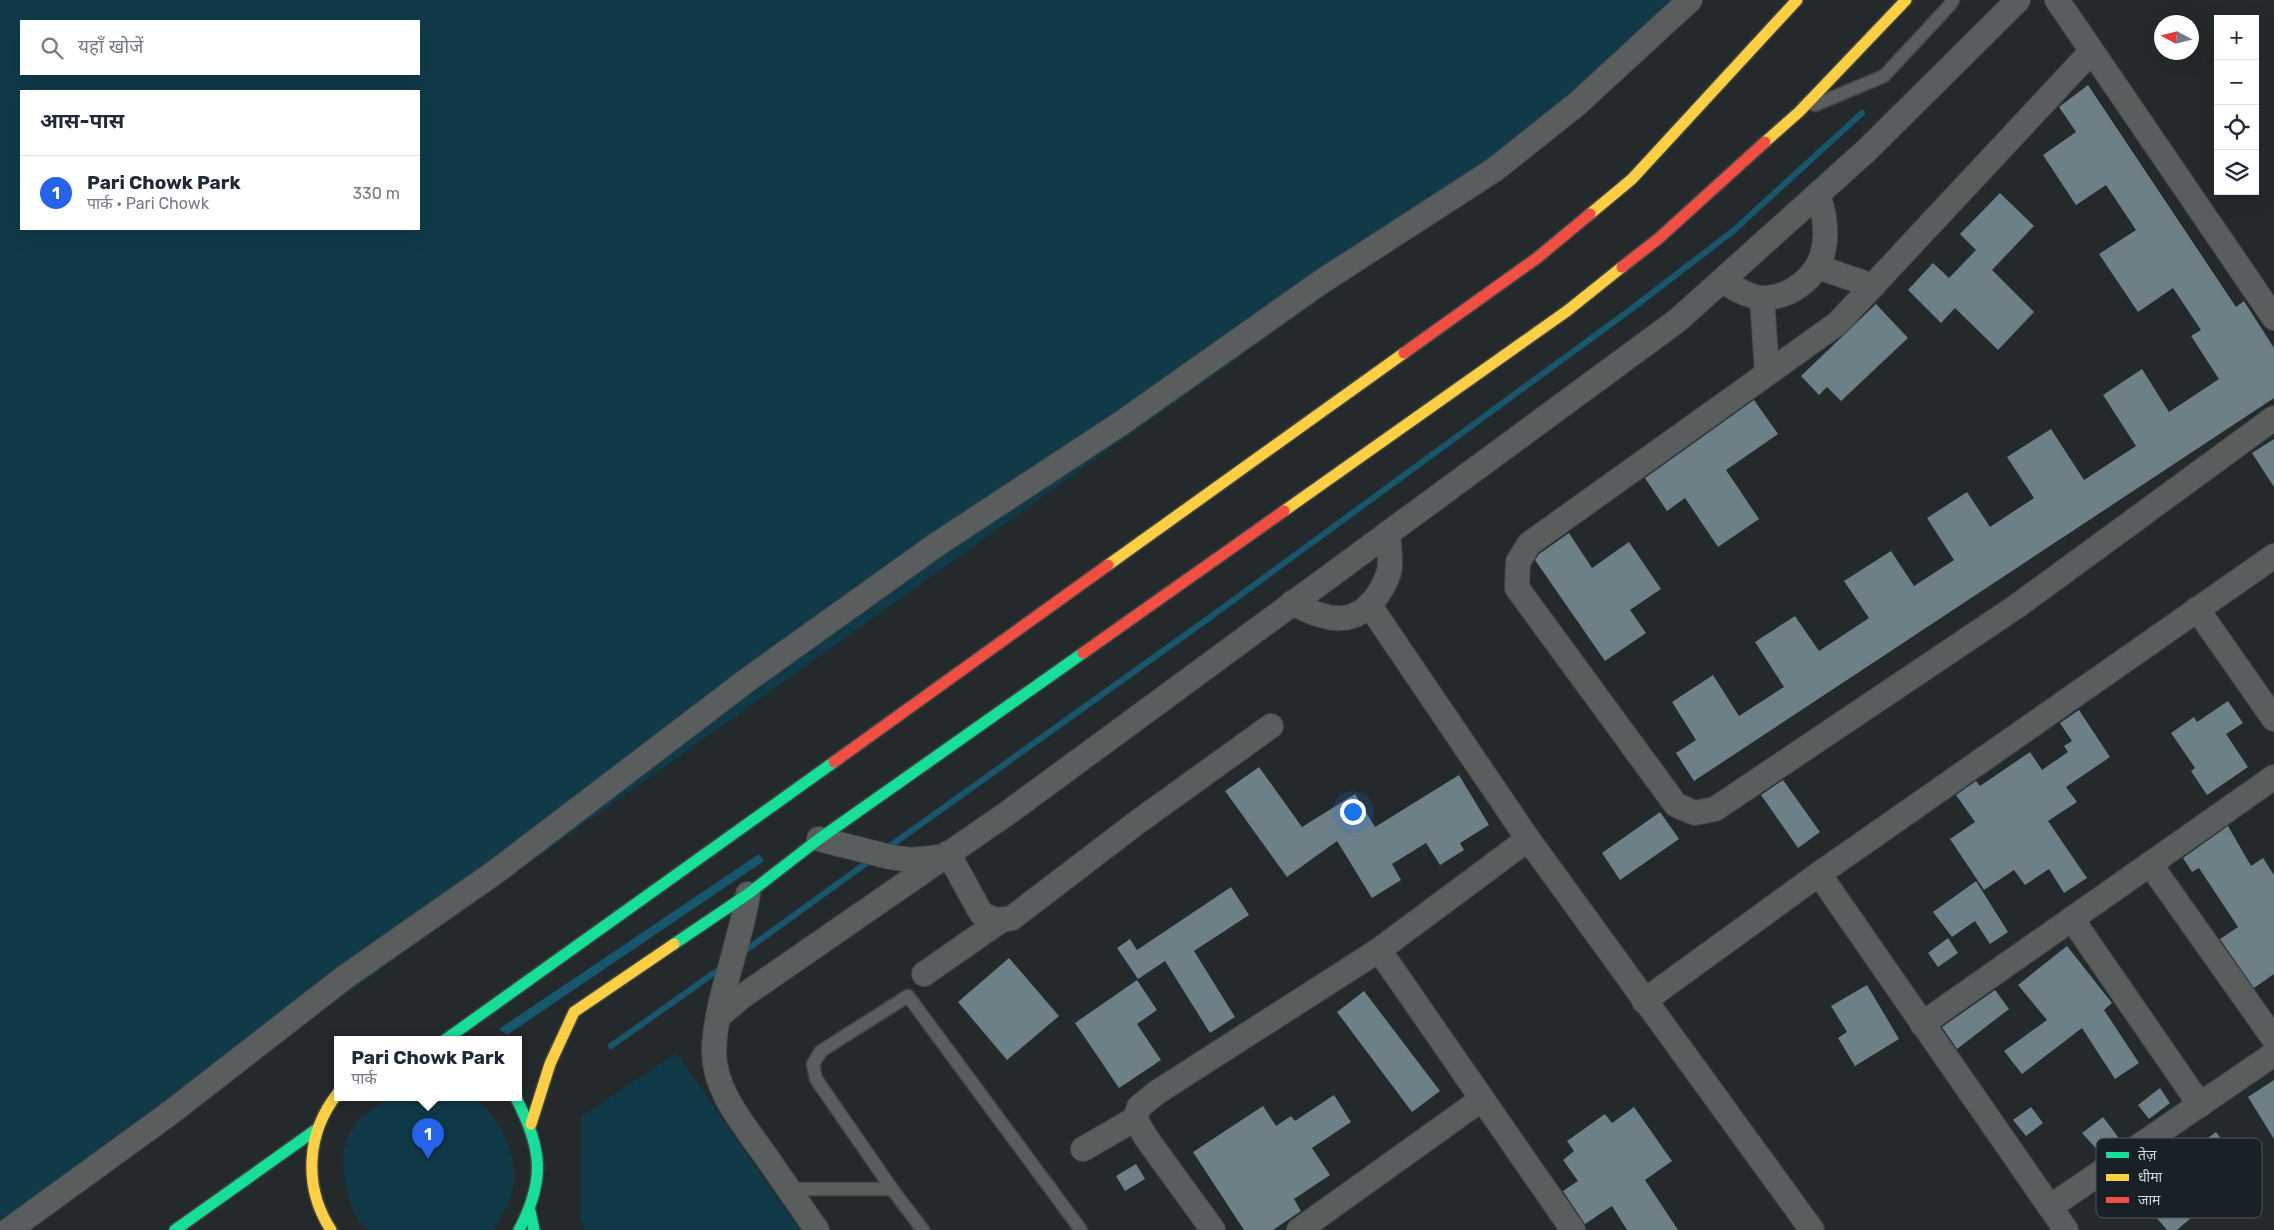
<!DOCTYPE html>
<html lang="hi">
<meta charset="utf-8">
<style>
:root{--surface:#fff;--page:#f6f6f7;--text:#1f2937;--muted:#747a83;--line:#e0e1e3;--accent:#2563eb}
body{margin:0;font-family:Rubik,"Noto Sans Devanagari",sans-serif;background:var(--page);color:var(--text)}
.controls{position:absolute;right:15px;top:15px;display:grid;overflow:hidden;border-radius:0px;box-shadow:0 5px 20px #0002}
.controls button{width:45px;height:45px;display:grid;place-items:center;padding:0;border:0;border-bottom:1px solid var(--line);background:var(--surface);color:var(--text);font:25px sans-serif}
.compass{position:absolute;left:2154px;top:15px;width:45px;height:45px;border-radius:50%;background:var(--surface);box-shadow:0 5px 20px #0002;rotate:277deg}
.you{position:absolute;left:1352px;top:811px;width:18px;height:18px;margin:-12px;border:4px solid #fff;border-radius:50%;background:#1a73e8;box-shadow:0 0 0 8px #1a73e833}
.badge{display:grid;place-items:center;width:32px;height:32px;border-radius:50%;background:var(--accent);color:#fff;font-size:16px;font-weight:700}
.pin{position:absolute;translate:-50% -41px;filter:drop-shadow(0 1px 2px #0008)}
.pin::after{content:'';position:absolute;top:26px;width:18px;height:15px;background:inherit;clip-path:polygon(0 0,100% 0,50% 100%)}
.popup{position:absolute;left:334px;top:1036px;width:188px;height:65px;box-sizing:border-box;display:grid;place-content:center;border-radius:0px;background:var(--surface);filter:drop-shadow(0 1px 4px #0005);font-size:16px;white-space:nowrap;color:var(--muted)}
.popup b{font-size:19px;color:var(--text)}
.popup::after{content:'';position:absolute;left:50%;top:100%;margin-left:-10px;border:10px solid transparent;border-top-color:var(--surface)}
.list{margin:0;padding:0;list-style:none}
h2{display:flex;justify-content:space-between;align-items:center;height:65px;margin:0;padding:0 20px;font-size:21px}
h2 small{font-size:16px;font-weight:400;color:var(--muted)}
.list li{display:grid;grid-template-columns:32px 1fr auto;gap:15px;align-items:center;box-sizing:border-box;height:75px;padding:0 20px;border-top:1px solid var(--line)}
.list b{display:block;font-size:19px;white-space:nowrap}
.list p{margin:0;font-size:16px;white-space:nowrap;color:var(--muted)}
.list em{font-size:16px;font-style:normal;color:var(--muted)}
.icon{flex:none;width:28px;height:28px;fill:none;stroke:currentColor;stroke-width:2;stroke-linecap:round;stroke-linejoin:round}
.map{position:relative;flex:none;width:2274px;height:1230px;overflow:hidden}
.search{position:absolute;background:var(--surface);box-shadow:0 5px 20px #0002;left:20px;top:20px;width:400px;height:55px;display:flex;align-items:center;gap:12px;box-sizing:border-box;padding:0 18px;border-radius:0px;color:var(--muted);font-size:19px}
.panel{position:absolute;background:var(--surface);box-shadow:0 5px 20px #0002;left:20px;top:90px;width:400px;height:140px;border-radius:0px}
.map>svg:first-child{display:block}
.green{fill:#103a48;fill-rule:evenodd}
.water{fill:#16576d}
.lines{fill:none;stroke-linecap:round;stroke-linejoin:round}
.stream{stroke:#16576d;stroke-width:6}
.building{fill:#6d7f87}
.lane-casing{stroke:#414647;stroke-width:15}
.street-casing{stroke:#414647;stroke-width:26}
.fast-casing{stroke:#414647;stroke-width:14}
.slow-casing{stroke:#414647;stroke-width:14}
.jam-casing{stroke:#414647;stroke-width:14}
.lane{stroke:#595d5e;stroke-width:12}
.street{stroke:#595d5e;stroke-width:24}
.fast{stroke:#16e098;stroke-width:11}
.slow{stroke:#ffcf43;stroke-width:11}
.jam{stroke:#f24e42;stroke-width:11}
.key{fill:#182125;stroke:#50585c;stroke-width:1}
.key-label{font-size:14px;fill:#d3d9dc}
</style>
<div class="map">
<svg width="2274" height="1230" viewBox="0 0 2274 1230">
<rect width="100%" height="100%" fill="#24292b"/>
<!-- green -->
<g class="green">
<path d="M0,0H1670L1518,158L15,1230H0ZM21,21H419V74H21ZM21,91H419V229H21Z"/>
<polygon points="676,1053 800,1230 585,1230 581,1219 582,1116"/>
<path d="M389,1098H476C504,1125 522,1160 510,1199C506,1210 498,1220 493,1230H369C365,1227 361,1223 358,1219C347,1203 340,1163 345,1145C351,1125 371,1107 389,1098Z"/>
</g>
<!-- water -->
<polygon class="water" points="759,854 764,861 507,1035 499,1029"/>
<g class="lines">
<!-- stream -->
<g class="stream">
<polyline points="886,849 1209,618 1630,310 1733,231 1862,113"/>
<polyline points="742,953 872,859"/>
<polyline points="611,1046 724,966"/>
</g>
</g>
<!-- building -->
<g class="building">
<polygon points="2088,85 2236,307 2244,301 2274,348 2274,398 1694,781 1676,753 1696,740 1672,702 1713,675 1739,716 1784,687 1755,642 1795,616 1819,651 1869,618 1844,581 1891,551 1914,586 1954,560 1927,518 1967,492 1990,527 2034,498 2007,457 2051,429 2084,480 2136,446 2103,395 2142,369 2169,412 2219,379 2191,336 2201,330 2173,288 2138,312 2099,254 2136,230 2106,185 2076,205 2043,155 2076,132 2059,107"/>
<polygon points="2000,193 2034,226 1992,270 2034,312 1998,350 1955,308 1941,323 1908,290 1933,263 1949,278 1976,250 1960,234"/>
<polygon points="1876,304 1908,338 1841,401 1827,387 1819,395 1801,376"/>
<polygon points="1754,400 1778,434 1726,470 1759,519 1718,547 1685,498 1667,511 1645,478"/>
<polygon points="2274,439 2274,487 2252,453"/>
<polygon points="1569,533 1592,568 1629,542 1661,589 1630,610 1646,633 1605,661 1535,560 1539,554"/>
<polygon points="2228,701 2243,723 2226,734 2248,767 2207,795 2191,771 2195,768 2171,733 2194,717 2197,722"/>
<polygon points="2079,710 2110,757 2066,787 2077,802 2048,821 2087,878 2064,893 2049,869 2025,885 2014,870 1984,890 1950,839 1975,822 1956,795 1976,781 1980,786 2030,752 2042,770 2068,752 2064,746 2072,741 2060,723"/>
<polygon points="1259,767 1302,827 1355,794 1375,827 1459,775 1489,825 1460,843 1464,850 1440,865 1426,843 1392,864 1401,880 1372,898 1337,841 1287,877 1225,791"/>
<polygon points="1783,780 1820,832 1798,848 1761,795"/>
<polygon points="1660,812 1679,839 1620,880 1602,853"/>
<polygon points="2228,826 2251,866 2263,858 2274,875 2274,974 2254,988 2220,939 2238,927 2199,868 2192,872 2183,858"/>
<polygon points="1976,881 2008,932 1990,944 1975,921 1952,937 1933,912"/>
<polygon points="1231,887 1249,915 1194,951 1235,1017 1210,1033 1165,961 1138,979 1117,948 1130,939 1137,950"/>
<polygon points="1948,938 1958,953 1938,967 1928,953"/>
<polygon points="2067,946 2112,1003 2104,1010 2139,1063 2115,1079 2082,1028 2022,1074 2004,1051 2047,1020 2018,985"/>
<polygon points="1009,958 1059,1016 1007,1060 958,1002"/>
<polygon points="1137,980 1157,1010 1137,1024 1161,1060 1119,1088 1075,1023"/>
<polygon points="1867,985 1899,1039 1855,1066 1838,1038 1847,1032 1831,1006"/>
<polygon points="1995,990 2009,1009 1957,1049 1942,1027"/>
<polygon points="1364,991 1440,1091 1412,1112 1337,1012"/>
<polygon points="2274,1080 2274,1139 2248,1097"/>
<polygon points="2160,1088 2170,1103 2149,1119 2138,1105"/>
<polygon points="1334,1095 1351,1122 1312,1148 1330,1175 1294,1199 1301,1211 1273,1230 1244,1230 1193,1152 1263,1106 1276,1126 1291,1116 1295,1121"/>
<polygon points="1634,1107 1672,1161 1645,1180 1678,1230 1627,1230 1612,1206 1585,1224 1563,1191 1578,1181 1563,1160 1574,1151 1567,1141 1605,1114 1612,1123"/>
<polygon points="2031,1107 2043,1123 2026,1136 2013,1120"/>
<polygon points="2103,1117 2121,1141 2102,1155 2082,1133"/>
<polygon points="2216,1132 2229,1150 2213,1160 2201,1143"/>
<polygon points="2169,1155 2209,1202 2177,1230 2167,1230 2131,1188"/>
<polygon points="1136,1164 1145,1179 1125,1191 1116,1176"/>
</g>
<g class="lines">
<defs>
<g id="lane">
<polyline points="1815,105 1884,76 1949,6 1953,0"/>
<polyline points="789,1189 892,1189 923,1230"/>
<polyline points="892,1189 816,1079 813,1064 821,1051 908,996 1081,1230"/>
</g>
<g id="street">
<polyline points="2057,0 2274,318"/>
<polyline points="2091,52 1838,323 1529,544 1518,562 1517,588 1676,805 1695,813 1715,809 2017,606 2274,418"/>
<polyline points="1818,267 1873,286"/>
<path d="M1722,281C1734,288 1747,296 1761,298C1769,299 1784,295 1791,291C1829,270 1831,233 1818,194"/>
<polyline points="1762,298 1767,373"/>
<path d="M1292,603C1325,620 1355,630 1379,593C1384,584 1390,575 1390,564C1390,554 1389,544 1388,533"/>
<polyline points="1370,606 1528,839 1812,1230"/>
<polyline points="2197,609 2274,719"/>
<polyline points="819,839 890,857 911,860 941,857"/>
<path d="M948,853L981,913C992,920 999,921 1012,918L1139,821L1271,726"/>
<polyline points="2150,864 2274,1039"/>
<polyline points="1819,874 2066,1230"/>
<path d="M748,894C740,946 716,998 714,1050C713,1091 746,1127 767,1158C784,1182 800,1206 817,1230"/>
<polyline points="2072,919 2200,1105"/>
<polyline points="1379,950 1573,1230"/>
<polyline points="924,974 1000,921"/>
<polyline points="1644,1001 1819,874 2274,556"/>
<polyline points="718,1017 740,998 1009,812 1678,320 1867,150 2018,0"/>
<polyline points="1922,1024 2274,777"/>
<polyline points="1083,1149 1135,1119"/>
<polyline points="2050,1207 2274,1054"/>
<polyline points="9,1230 170,1113 345,977 494,873 746,681 936,545 1120,424 1321,282 1494,170 1577,104 1690,0"/>
<polyline points="1213,1230 1147,1139 1135,1119 1139,1107 1156,1093 1379,950 1528,839"/>
<polyline points="1299,1230 1482,1099"/>
</g>
<g id="fast">
<polyline points="674,944 748,894 819,839 1083,653"/>
<polyline points="445,1040 834,762"/>
<path d="M516,1098C542,1148 546,1179 519,1230"/>
<polyline points="530,1211 534,1230"/>
<polyline points="175,1230 317,1129"/>
</g>
<g id="slow">
<polyline points="1765,142 1799,112 1906,0"/>
<polyline points="1590,214 1632,179 1797,0"/>
<polyline points="1284,511 1567,311 1622,267"/>
<polyline points="1108,565 1404,353"/>
<polyline points="531,1124 550,1064 574,1012 674,944"/>
<path d="M331,1230C303,1187 306,1133 338,1093"/>
</g>
<g id="jam">
<polyline points="1622,267 1658,239 1765,142"/>
<polyline points="1404,353 1537,258 1590,214"/>
<polyline points="1083,653 1284,511"/>
<polyline points="834,762 1108,565"/>
</g>
</defs>
<!-- lane casing -->
<use href="#lane" class="lane-casing"/>
<!-- street casing -->
<use href="#street" class="street-casing"/>
<!-- fast casing -->
<use href="#fast" class="fast-casing"/>
<!-- slow casing -->
<use href="#slow" class="slow-casing"/>
<!-- jam casing -->
<use href="#jam" class="jam-casing"/>
<!-- lane -->
<use href="#lane" class="lane"/>
<!-- street -->
<use href="#street" class="street"/>
<!-- fast -->
<use href="#fast" class="fast"/>
<!-- slow -->
<use href="#slow" class="slow"/>
<!-- jam -->
<use href="#jam" class="jam"/>
</g>
<!-- legend -->
<rect x="2096" y="1138" width="166" height="80" rx="8" class="key"/>
<rect x="2106" y="1152" width="23" height="6" fill="#16e098"/>
<rect x="2106" y="1174" width="23" height="7" fill="#ffcf43"/>
<rect x="2106" y="1197" width="23" height="6" fill="#f24e42"/>
<g class="key-label">
<text x="2138" y="1160">तेज़</text>
<text x="2138" y="1182">धीमा</text>
<text x="2138" y="1205">जाम</text>
</g>
</svg>
<div class="controls">
<button>+</button>
<button>−</button>
<button><svg class="icon" aria-label="locate" viewBox="0 0 24 24"><circle cx="12" cy="12" r="6"/><path d="M12 2v4M12 18v4M2 12h4M18 12h4"/></svg></button>
<button><svg class="icon" aria-label="layers" viewBox="0 0 24 24"><path d="M12 4l9 5-9 5-9-5zM3 14l9 5 9-5"/></svg></button>
</div>
<svg class="compass" viewBox="-18 -18 36 36"><path d="M0-13l5 13h-10z" fill="#e53935"/><path d="M0 13l5-13h-10z" fill="#747a83"/></svg>
<div class="you"></div>
<div class="pin badge" style="left:428px;top:1159px">1</div>
<div class="popup"><b>Pari Chowk Park</b>पार्क</div>
<div class="search"><svg class="icon" aria-label="search" viewBox="0 0 24 24"><circle cx="10" cy="10" r="6"/><path d="M15 15l6 6"/></svg>यहाँ खोजें</div>
<section class="panel">
<h2>आस-पास<small></small></h2>
<ul class="list">
<li><span class="badge">1</span><div><b>Pari Chowk Park</b><p>पार्क · Pari Chowk</p></div><em>330 m</em></li>
</ul>
</section>
</div>
